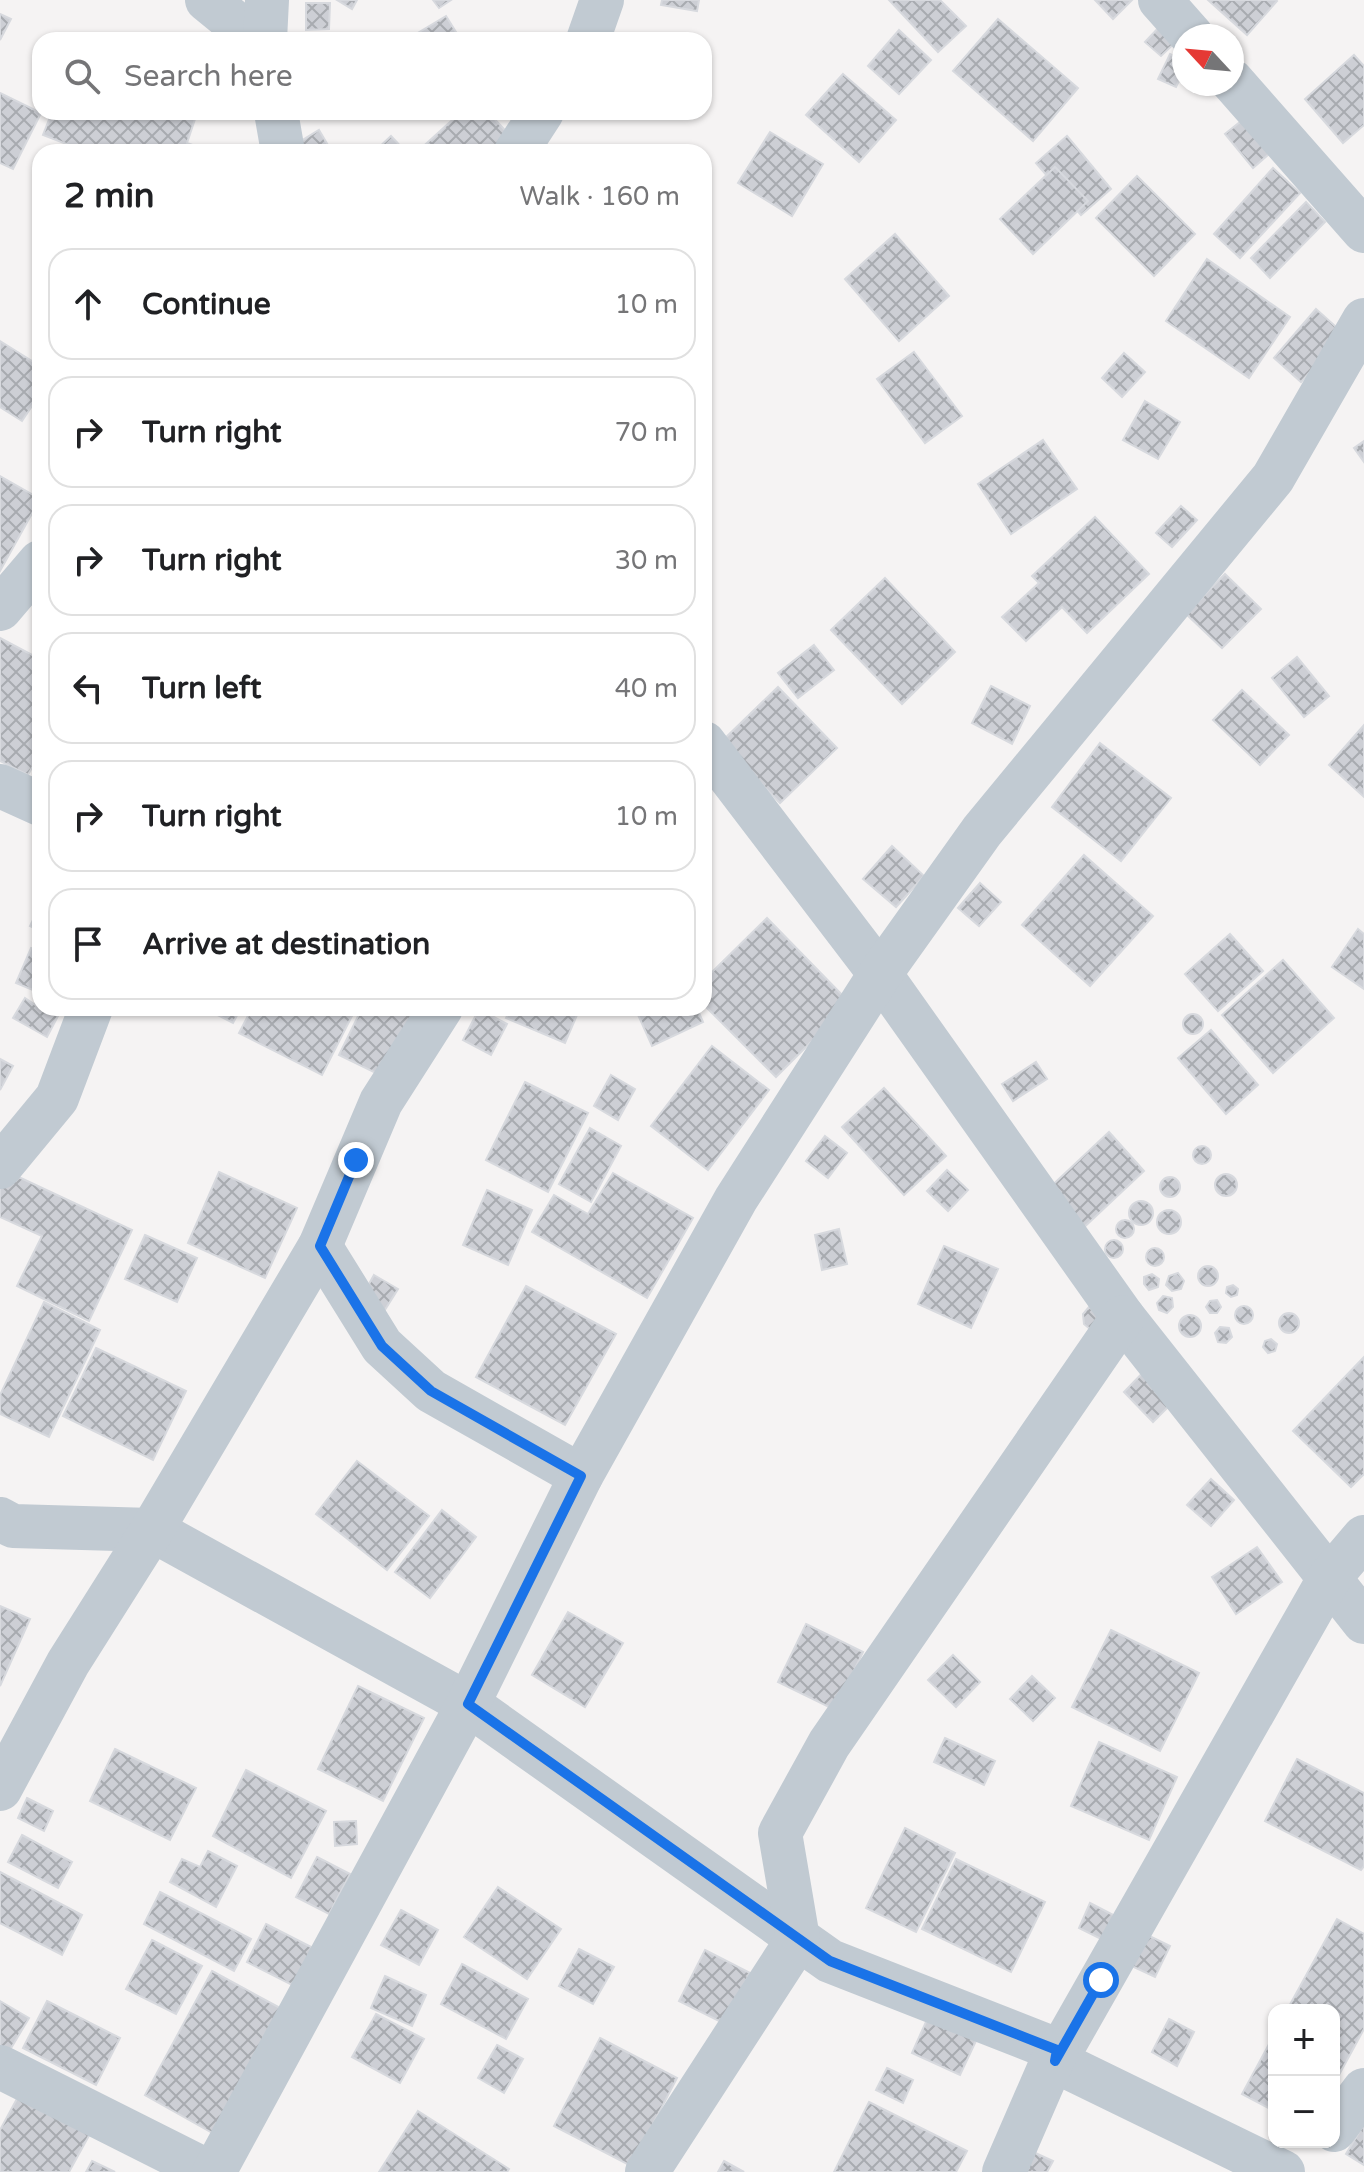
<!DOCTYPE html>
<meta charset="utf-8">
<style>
:root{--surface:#fff;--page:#f2f2f2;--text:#202124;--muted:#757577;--line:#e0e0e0}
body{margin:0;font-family:"Varela Round",sans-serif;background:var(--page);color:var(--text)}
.controls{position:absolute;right:24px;bottom:24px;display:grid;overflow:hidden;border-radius:16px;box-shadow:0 2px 6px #0004}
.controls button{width:72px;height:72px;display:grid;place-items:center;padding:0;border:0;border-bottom:2px solid var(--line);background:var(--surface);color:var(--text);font:40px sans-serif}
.compass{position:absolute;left:1172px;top:24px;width:72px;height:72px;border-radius:50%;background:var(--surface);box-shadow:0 2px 6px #0004;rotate:296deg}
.stop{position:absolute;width:24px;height:24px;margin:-18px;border:6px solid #1a73e8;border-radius:50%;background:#fff}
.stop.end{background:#1a73e8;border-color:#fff;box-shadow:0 2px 8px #0008}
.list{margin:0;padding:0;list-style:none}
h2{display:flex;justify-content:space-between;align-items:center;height:104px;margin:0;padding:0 32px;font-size:34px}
h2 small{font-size:26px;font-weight:400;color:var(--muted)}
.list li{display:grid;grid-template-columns:52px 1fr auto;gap:24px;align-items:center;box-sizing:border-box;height:112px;margin:0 16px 16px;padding:0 16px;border:2px solid var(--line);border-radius:24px}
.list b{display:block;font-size:30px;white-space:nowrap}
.list em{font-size:26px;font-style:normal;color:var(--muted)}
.icon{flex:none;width:44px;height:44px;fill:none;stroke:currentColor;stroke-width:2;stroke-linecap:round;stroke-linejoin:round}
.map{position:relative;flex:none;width:1364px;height:2172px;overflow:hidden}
.search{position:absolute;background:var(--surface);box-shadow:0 2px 6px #0004;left:32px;top:32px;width:680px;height:88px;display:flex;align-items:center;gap:20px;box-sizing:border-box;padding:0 28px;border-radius:24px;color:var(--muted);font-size:30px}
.panel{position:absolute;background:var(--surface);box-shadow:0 2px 6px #0004;left:32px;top:144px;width:680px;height:872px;border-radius:24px}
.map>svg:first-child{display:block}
.building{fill:url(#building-cross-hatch);stroke:#d7d9de;stroke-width:2}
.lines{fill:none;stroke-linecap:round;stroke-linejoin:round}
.minor{stroke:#c1cad2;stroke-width:44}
.route{stroke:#1a73e8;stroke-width:10}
</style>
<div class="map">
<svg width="1364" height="2172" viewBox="0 0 1364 2172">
<defs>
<pattern id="building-cross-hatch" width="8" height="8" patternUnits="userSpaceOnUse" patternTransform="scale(2)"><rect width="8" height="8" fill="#cdcfd5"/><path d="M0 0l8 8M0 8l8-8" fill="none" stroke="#a8abb0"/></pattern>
</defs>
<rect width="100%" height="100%" fill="#f5f3f3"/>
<!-- building -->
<g class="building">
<polygon points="337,0 357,0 352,9"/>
<polygon points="433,0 451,0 439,8"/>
<polygon points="662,0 699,0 697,11 661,5"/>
<polygon points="889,0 940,0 966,26 938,52"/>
<polygon points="1095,0 1132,0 1113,19"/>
<polygon points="1208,0 1276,0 1277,1 1247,35"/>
<polygon points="306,3 330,3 329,29 306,30"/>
<polygon points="0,14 11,19 0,40"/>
<polygon points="446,16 461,40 406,40"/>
<polygon points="998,19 1078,88 1033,141 953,71"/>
<polygon points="1164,22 1180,38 1161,56 1145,42"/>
<polygon points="899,30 931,60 899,94 868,66"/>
<polygon points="1170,54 1184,61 1184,71 1176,87 1158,79"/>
<polygon points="1354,55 1364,66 1364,125 1343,143 1305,99"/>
<polygon points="843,74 896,120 859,162 806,115"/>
<polygon points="0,93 41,113 13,169 0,163"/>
<polygon points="52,112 178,112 195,119 187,143 209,151 87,152 43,135"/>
<polygon points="461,112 488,112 517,143 507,152 417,152"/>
<polygon points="1250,114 1277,147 1253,168 1225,134"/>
<polygon points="319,130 332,152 283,152"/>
<polygon points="770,132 823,164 792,216 738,183"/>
<polygon points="391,136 406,152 374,152"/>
<polygon points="1067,136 1111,189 1081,215 1036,163"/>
<polygon points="1055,167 1088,201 1033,254 1000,219"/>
<polygon points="1273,168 1300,193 1240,258 1214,234"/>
<polygon points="1137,176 1195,234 1154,276 1096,218"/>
<polygon points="1306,202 1325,222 1270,278 1251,258"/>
<polygon points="895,234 949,296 899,341 845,279"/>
<polygon points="1207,259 1290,317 1249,378 1166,321"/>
<polygon points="1316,309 1344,334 1301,382 1274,358"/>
<polygon points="0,341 40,366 40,394 22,421 0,407"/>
<polygon points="914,352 962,416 925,443 877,379"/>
<polygon points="1124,353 1145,372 1122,397 1102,378"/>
<polygon points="1145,401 1180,422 1158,459 1123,440"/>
<polygon points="1043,440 1077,489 1011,534 978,484"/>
<polygon points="1364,441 1364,462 1354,448"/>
<polygon points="0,476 40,499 0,571"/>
<polygon points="1181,506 1197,520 1172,547 1156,533"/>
<polygon points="1095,517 1149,574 1087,633 1062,607 1026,641 1002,617 1039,583 1032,576"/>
<polygon points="1225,574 1261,609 1222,648 1186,614"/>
<polygon points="885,578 955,652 902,704 831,630"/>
<polygon points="0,638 40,659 40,753 28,775 0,761"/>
<polygon points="814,645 834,670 798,698 778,673"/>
<polygon points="1297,657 1329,696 1304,717 1272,678"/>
<polygon points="991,686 1030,706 1012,744 972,723"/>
<polygon points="778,687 837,748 780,803 721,742"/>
<polygon points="1242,690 1289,735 1260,765 1213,720"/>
<polygon points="1364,725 1364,797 1329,765"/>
<polygon points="1100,743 1171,798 1121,861 1052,807"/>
<polygon points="892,846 924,876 896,907 863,879"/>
<polygon points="1084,855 1153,916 1090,986 1022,925"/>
<polygon points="980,883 1001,902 979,926 958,908"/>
<polygon points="40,906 40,931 30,926"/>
<polygon points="767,918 850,1003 776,1077 704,1005 704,980"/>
<polygon points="1358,929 1364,934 1364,989 1332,967"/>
<polygon points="1230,934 1263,971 1218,1011 1185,974"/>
<polygon points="31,948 40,952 40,993 16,983"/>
<polygon points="1283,960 1334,1018 1273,1073 1222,1015"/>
<polygon points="25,998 40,1008 58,1016 47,1037 13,1018"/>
<polygon points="204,1008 241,1008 233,1023"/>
<polygon points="252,1008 356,1008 322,1075 239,1033"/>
<polygon points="362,1008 400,1008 414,1015 384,1077 339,1055"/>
<polygon points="511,1008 580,1008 565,1043 506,1018"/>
<polygon points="635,1008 697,1008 703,1022 652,1046"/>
<polygon points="479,1009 507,1024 491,1055 463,1040"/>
<circle cx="1193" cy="1024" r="10"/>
<polygon points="1211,1030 1258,1085 1226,1114 1178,1058"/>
<polygon points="712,1046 769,1090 708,1170 651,1126"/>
<polygon points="0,1059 13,1066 0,1090"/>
<polygon points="1036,1062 1047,1079 1013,1101 1002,1084"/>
<polygon points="611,1075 635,1089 618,1120 594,1106"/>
<polygon points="525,1082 588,1113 548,1192 486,1160"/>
<polygon points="884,1088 946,1156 904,1195 842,1127"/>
<polygon points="590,1128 621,1146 591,1202 559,1184"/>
<polygon points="1109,1132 1144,1171 1080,1231 1045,1192"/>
<polygon points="825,1136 847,1153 828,1178 806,1161"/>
<circle cx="1202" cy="1155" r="9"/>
<polygon points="947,1170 968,1190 948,1211 927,1191"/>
<polygon points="8,1172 132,1230 89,1321 17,1286 42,1236 0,1217 0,1189"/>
<polygon points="219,1172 297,1208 265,1278 188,1243"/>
<polygon points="613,1173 693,1218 647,1298 532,1232 554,1195 588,1214"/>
<circle cx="1226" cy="1185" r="11"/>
<circle cx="1170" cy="1187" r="10"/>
<polygon points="487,1190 532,1210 508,1265 463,1245"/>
<circle cx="1141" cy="1213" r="12"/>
<circle cx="1169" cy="1222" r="12"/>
<circle cx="1125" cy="1229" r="9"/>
<polygon points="839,1229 847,1264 822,1270 815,1235"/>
<polygon points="145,1235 197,1258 177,1302 125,1279"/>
<circle cx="1114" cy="1249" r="9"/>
<polygon points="944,1246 998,1269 971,1328 918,1304"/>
<circle cx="1155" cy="1257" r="9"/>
<circle cx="1208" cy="1276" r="10"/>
<polygon points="1178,1273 1184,1281 1181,1289 1172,1291 1166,1285 1169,1276"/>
<polygon points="1152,1274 1159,1279 1158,1287 1149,1290 1144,1284 1144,1277"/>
<polygon points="374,1275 398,1289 381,1316 359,1302"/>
<polygon points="1233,1285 1238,1289 1237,1295 1231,1297 1226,1293 1227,1287"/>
<polygon points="526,1286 616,1334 565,1425 476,1377"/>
<polygon points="1163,1296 1172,1298 1173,1307 1167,1313 1159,1310 1157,1303"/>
<polygon points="1217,1300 1221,1307 1217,1313 1210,1313 1206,1307 1210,1301"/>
<polygon points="44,1302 100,1330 49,1437 0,1414 0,1395"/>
<circle cx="1244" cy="1315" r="9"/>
<polygon points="1089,1307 1106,1321 1090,1329 1084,1324 1083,1314"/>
<circle cx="1289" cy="1323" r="10"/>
<circle cx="1190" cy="1326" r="11"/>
<polygon points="1220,1327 1229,1328 1232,1337 1226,1343 1218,1342 1215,1333"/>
<polygon points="1271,1339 1277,1344 1275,1351 1268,1353 1263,1347 1265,1341"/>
<polygon points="96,1348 186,1391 153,1460 63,1416"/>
<polygon points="1364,1357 1364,1474 1351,1487 1293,1431"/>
<polygon points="1156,1359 1185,1390 1153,1422 1124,1392"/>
<polygon points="357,1461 429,1516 387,1570 316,1514"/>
<polygon points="1211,1479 1234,1500 1211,1526 1187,1505"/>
<polygon points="442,1510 476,1537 430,1598 395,1572"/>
<polygon points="1257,1547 1282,1582 1236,1614 1212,1577"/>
<polygon points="0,1606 30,1619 0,1686"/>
<polygon points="568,1612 623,1643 585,1707 532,1675"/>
<polygon points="806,1624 863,1652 835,1710 778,1682"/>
<polygon points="1111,1630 1199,1673 1160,1751 1072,1707"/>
<polygon points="953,1655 980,1682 956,1707 928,1680"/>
<polygon points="1032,1676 1055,1698 1033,1721 1010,1699"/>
<polygon points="358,1686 424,1718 383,1801 318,1769"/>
<polygon points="945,1738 995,1761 984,1785 934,1762"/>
<polygon points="1099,1742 1177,1777 1149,1840 1071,1806"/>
<polygon points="115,1749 196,1788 170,1840 90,1801"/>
<polygon points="1297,1759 1364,1793 1364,1866 1361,1870 1265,1821"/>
<polygon points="246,1770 326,1811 291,1878 213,1836"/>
<polygon points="27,1798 53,1811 44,1831 18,1818"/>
<polygon points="356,1821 357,1844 335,1846 334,1822"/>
<polygon points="905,1828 955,1853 916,1932 866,1908"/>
<polygon points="22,1835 72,1862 58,1888 8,1862"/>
<polygon points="208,1851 237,1866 216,1907 170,1882 182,1859 200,1867"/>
<polygon points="317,1857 350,1874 329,1914 296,1897"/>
<polygon points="956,1859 1045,1902 1011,1972 922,1929"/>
<polygon points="0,1872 82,1915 62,1955 0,1923"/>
<polygon points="498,1887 561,1929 527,1979 464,1937"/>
<polygon points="160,1892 251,1939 234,1971 144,1924"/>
<polygon points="1090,1903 1119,1918 1107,1942 1079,1928"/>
<polygon points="401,1910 438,1930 419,1965 381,1945"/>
<polygon points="1337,1919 1364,1934 1364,2029 1334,2084 1334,2010 1287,2010"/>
<polygon points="266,1924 317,1950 298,1988 247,1962"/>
<polygon points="1137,1930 1170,1946 1155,1977 1121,1961"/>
<polygon points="152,1940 202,1966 176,2014 126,1989"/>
<polygon points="579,1949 614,1967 593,2004 559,1986"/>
<polygon points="705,1950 750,1973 723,2023 679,2001"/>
<polygon points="462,1964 528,1999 506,2039 441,2004"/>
<polygon points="212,1971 282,2009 214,2134 145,2095"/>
<polygon points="385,1976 426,1995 412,2026 371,2008"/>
<polygon points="0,2001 29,2018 7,2055 0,2051"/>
<polygon points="47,2001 120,2038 96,2085 23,2048"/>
<polygon points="934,2004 982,2028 960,2075 912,2053"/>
<polygon points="376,2014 424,2039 400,2083 352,2057"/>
<polygon points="1169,2019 1194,2032 1177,2066 1152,2052"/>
<polygon points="1274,2035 1274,2111 1242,2094"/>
<polygon points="600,2038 677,2078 631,2166 554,2126"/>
<polygon points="497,2045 523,2059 504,2093 478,2078"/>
<polygon points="887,2068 913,2080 903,2103 876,2090"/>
<polygon points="20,2093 91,2132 69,2172 0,2172 0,2130"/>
<polygon points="869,2102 967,2151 956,2172 834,2172"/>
<polygon points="418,2111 509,2169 507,2172 379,2172"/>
<polygon points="1364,2124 1364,2165 1346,2154"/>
<polygon points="1031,2151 1053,2161 1047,2172 1021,2172"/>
<polygon points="92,2161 115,2172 86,2172"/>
<polygon points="724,2161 744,2172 718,2172"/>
</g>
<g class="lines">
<!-- minor -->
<g class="minor">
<polyline points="207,0 256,40"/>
<polyline points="1160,0 1192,36"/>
<polyline points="265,40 267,0"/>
<polyline points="588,40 602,0"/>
<polyline points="1232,81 1364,231"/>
<polyline points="276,112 283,152"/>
<polyline points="516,152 542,112"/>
<polyline points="0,609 40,562"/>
<polyline points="704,743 880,974 1123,1317 1364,1622"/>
<polyline points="0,786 40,804"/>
<polyline points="0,1167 57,1098 91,1008"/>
<polyline points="320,1246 382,1346 431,1391 581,1476"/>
<polyline points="0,1519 13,1526 152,1530 468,1704 830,1961 1057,2050"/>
<polyline points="0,1789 68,1663 152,1530 320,1246 381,1102 441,1008"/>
<polyline points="1055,2061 1330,1577 1364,1537"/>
<polyline points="1055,2061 1283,2172"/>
<polyline points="0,2067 209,2172"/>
<polyline points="1334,2130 1364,2090"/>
<polyline points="214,2172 468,1704 581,1476 736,1199 880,974 982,831 1273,478 1364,320"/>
<polyline points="647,2172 798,1939 780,1833 829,1744 1123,1317"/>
<polyline points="1004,2172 1057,2050"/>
</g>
</g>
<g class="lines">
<!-- route -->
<polyline class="route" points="356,1160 320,1246 382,1346 431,1391 581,1476 468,1704 830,1961 1057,2050 1055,2061 1101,1980"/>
</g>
</svg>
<div class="controls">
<button>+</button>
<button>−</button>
</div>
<svg class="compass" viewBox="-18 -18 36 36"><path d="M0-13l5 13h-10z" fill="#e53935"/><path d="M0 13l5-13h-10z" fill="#757577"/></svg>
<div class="stop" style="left:1101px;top:1980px"></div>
<div class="stop end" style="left:356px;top:1160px"></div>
<div class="search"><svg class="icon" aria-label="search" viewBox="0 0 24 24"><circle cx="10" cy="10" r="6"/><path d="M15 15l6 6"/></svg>Search here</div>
<section class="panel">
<h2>2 min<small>Walk · 160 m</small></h2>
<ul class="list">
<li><svg class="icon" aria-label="ahead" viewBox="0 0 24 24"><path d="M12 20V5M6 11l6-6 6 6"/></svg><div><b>Continue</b></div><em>10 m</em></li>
<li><svg class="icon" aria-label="right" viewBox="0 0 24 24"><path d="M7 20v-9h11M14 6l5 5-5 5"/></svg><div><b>Turn right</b></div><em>70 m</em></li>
<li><svg class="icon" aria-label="right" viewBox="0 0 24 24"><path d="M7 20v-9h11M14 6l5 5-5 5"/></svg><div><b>Turn right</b></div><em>30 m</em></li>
<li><svg class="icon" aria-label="left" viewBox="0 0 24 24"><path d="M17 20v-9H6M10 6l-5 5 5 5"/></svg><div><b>Turn left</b></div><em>40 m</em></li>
<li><svg class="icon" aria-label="right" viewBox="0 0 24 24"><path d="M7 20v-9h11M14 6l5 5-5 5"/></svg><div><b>Turn right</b></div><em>10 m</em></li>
<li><svg class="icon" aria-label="arrive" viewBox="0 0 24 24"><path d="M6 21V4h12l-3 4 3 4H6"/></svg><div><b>Arrive at destination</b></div></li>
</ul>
</section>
</div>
